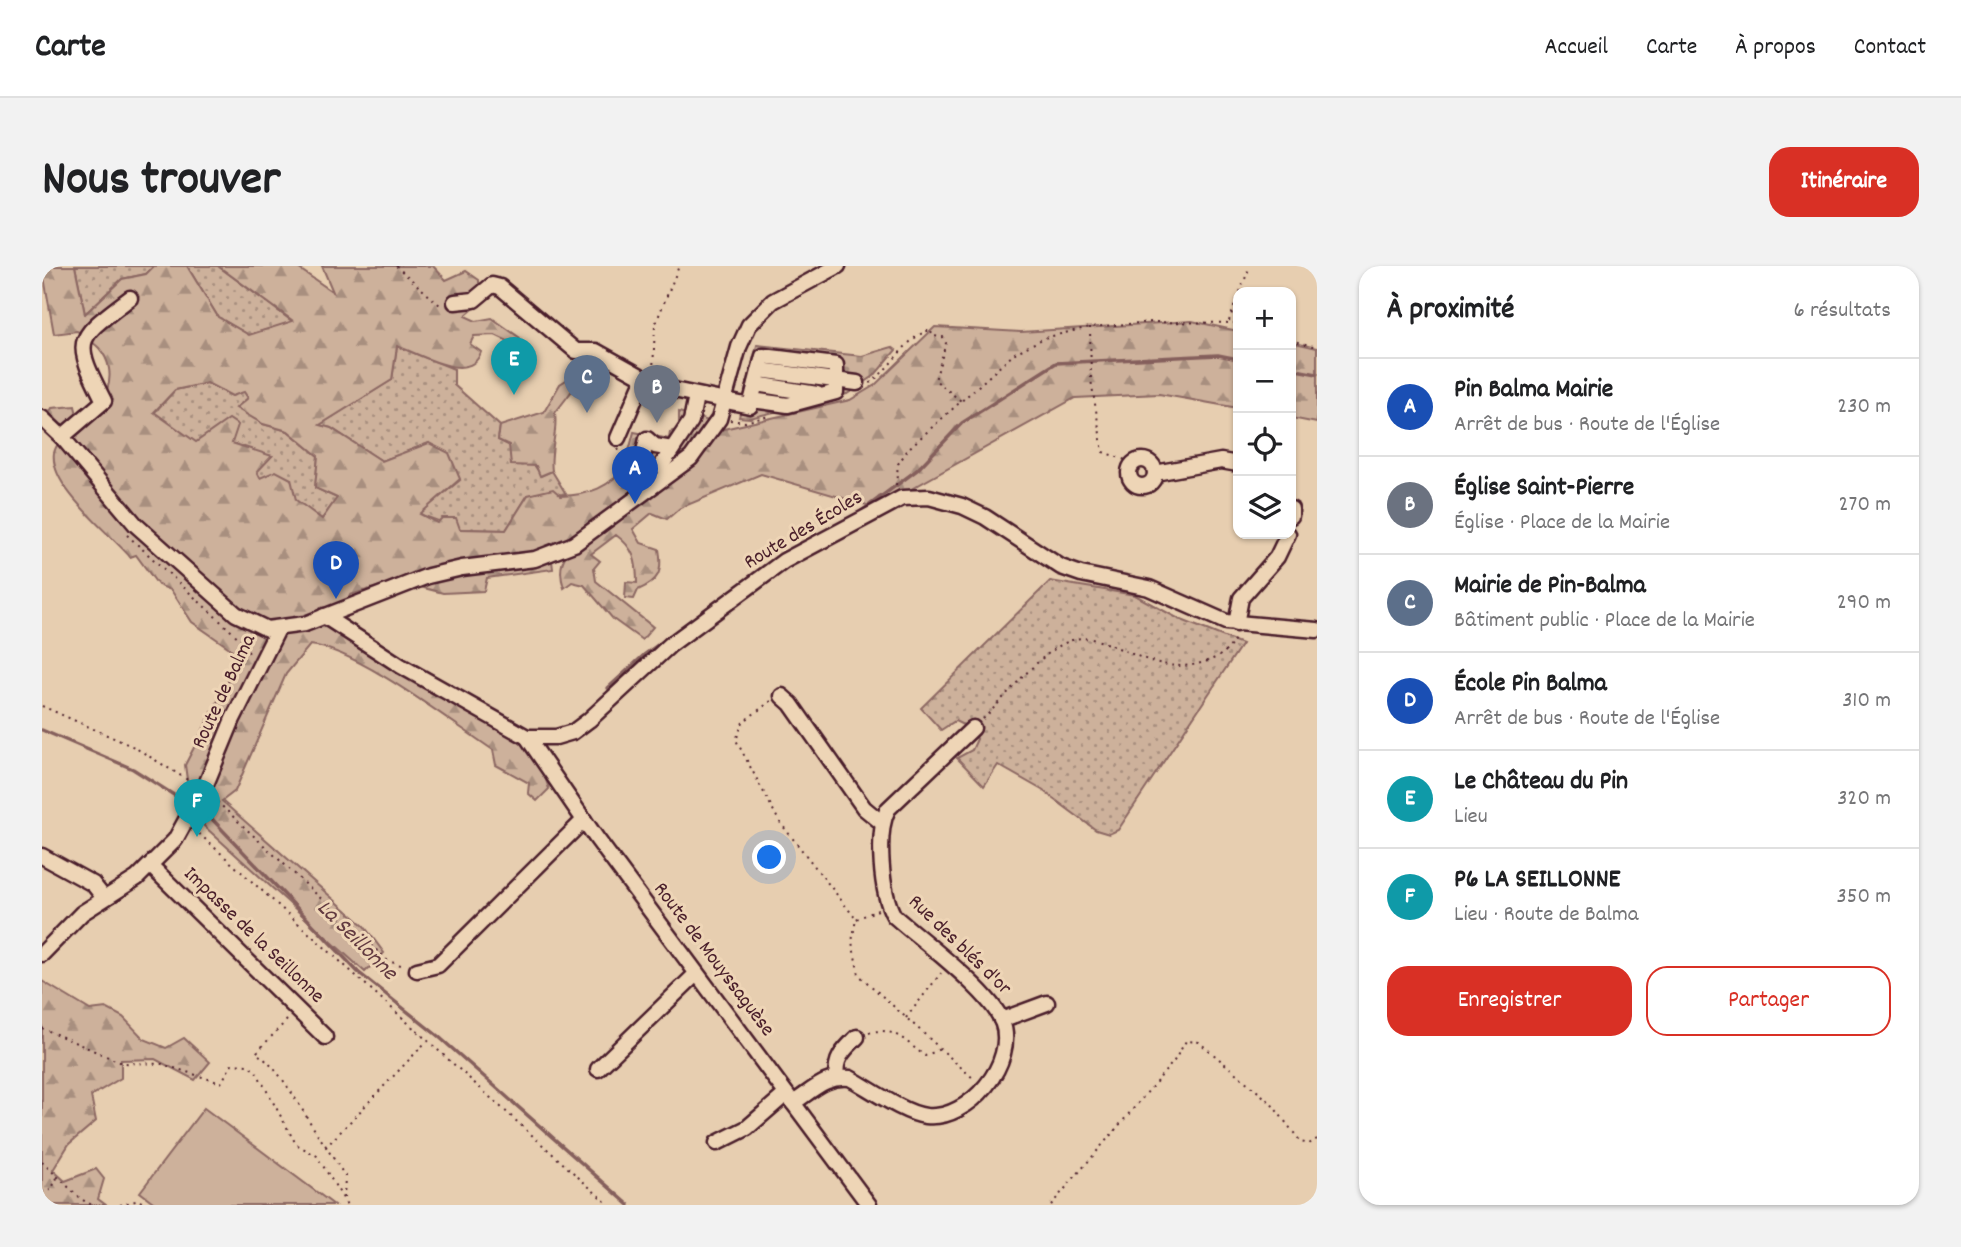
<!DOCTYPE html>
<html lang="fr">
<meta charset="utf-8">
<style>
:root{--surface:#fff;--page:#f2f2f2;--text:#202124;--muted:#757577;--line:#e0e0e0;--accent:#d93025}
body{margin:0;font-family:Dekko,sans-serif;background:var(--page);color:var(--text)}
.controls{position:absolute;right:21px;top:21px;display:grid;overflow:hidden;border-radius:14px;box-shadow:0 2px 5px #0004}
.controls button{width:63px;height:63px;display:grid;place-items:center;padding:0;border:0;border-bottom:2px solid var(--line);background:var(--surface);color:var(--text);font:35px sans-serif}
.you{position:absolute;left:728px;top:592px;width:24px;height:24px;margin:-18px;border:5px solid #fff;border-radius:50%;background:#1a73e8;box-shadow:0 0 0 10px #1a73e833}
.badge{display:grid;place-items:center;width:46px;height:46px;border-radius:50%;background:var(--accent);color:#fff;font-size:23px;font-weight:700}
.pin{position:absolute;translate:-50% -58px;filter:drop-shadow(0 2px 4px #0008)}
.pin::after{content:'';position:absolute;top:37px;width:24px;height:21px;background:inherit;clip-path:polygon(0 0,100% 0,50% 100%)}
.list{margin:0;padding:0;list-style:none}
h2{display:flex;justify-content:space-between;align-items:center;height:91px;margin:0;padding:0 28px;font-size:30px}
h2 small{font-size:23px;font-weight:400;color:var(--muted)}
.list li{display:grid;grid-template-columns:46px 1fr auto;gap:21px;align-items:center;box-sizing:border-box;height:98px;padding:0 28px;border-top:2px solid var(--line)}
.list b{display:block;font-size:26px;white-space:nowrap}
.list p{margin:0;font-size:23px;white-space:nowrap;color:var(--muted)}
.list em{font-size:23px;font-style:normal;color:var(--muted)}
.actions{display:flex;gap:14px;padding:21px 28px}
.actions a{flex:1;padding:16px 0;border:2px solid var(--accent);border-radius:21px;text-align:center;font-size:24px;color:var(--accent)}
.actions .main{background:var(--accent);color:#fff}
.icon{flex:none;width:38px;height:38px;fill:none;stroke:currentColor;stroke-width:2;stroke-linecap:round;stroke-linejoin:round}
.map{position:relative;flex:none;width:1275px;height:939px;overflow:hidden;border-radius:21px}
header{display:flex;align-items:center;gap:42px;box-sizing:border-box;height:98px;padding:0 35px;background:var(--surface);border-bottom:2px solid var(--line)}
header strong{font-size:33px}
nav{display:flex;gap:38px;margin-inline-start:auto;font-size:24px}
.intro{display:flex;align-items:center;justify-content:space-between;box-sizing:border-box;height:168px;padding:0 42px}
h1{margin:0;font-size:49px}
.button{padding:18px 32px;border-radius:21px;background:var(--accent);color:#fff;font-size:24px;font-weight:700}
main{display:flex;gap:42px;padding:0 42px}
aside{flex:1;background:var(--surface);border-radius:21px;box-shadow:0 2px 5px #0004}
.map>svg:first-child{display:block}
.grass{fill:url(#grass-dots);stroke:#8c6863;stroke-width:2}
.forest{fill:url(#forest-firs);stroke:#8c6863;stroke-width:2;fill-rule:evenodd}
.cemetery{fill:url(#cemetery-stones);stroke:#8c6863;stroke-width:2}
.pitch{fill:#cdb19b;stroke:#8c6863;stroke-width:2}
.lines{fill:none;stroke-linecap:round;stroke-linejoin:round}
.stream{stroke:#855f5c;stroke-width:3.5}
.minor-casing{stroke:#4a1f2b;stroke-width:19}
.path{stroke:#4a1f2b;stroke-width:2;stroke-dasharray:2 5;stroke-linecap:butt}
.minor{stroke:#eed5b6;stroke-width:14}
.labels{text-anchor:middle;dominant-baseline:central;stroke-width:6;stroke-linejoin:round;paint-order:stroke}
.street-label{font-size:21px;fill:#4a1f2b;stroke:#eed5b6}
.water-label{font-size:23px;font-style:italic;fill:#623a40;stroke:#eed5b6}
</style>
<header>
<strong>Carte</strong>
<nav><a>Accueil</a><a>Carte</a><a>À propos</a><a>Contact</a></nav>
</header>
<div class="intro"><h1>Nous trouver</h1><a class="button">Itinéraire</a></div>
<main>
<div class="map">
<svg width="1275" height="939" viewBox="0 0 1275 939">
<defs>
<pattern id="grass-dots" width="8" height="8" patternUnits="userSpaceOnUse" patternTransform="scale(1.75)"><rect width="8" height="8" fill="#cdb19b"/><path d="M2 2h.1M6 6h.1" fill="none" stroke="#a88f7f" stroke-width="1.8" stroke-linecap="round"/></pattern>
<pattern id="forest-firs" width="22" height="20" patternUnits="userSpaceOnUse" patternTransform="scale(1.75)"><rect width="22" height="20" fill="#cdb19b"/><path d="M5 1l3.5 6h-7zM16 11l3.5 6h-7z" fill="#a88f7f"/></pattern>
<pattern id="cemetery-stones" width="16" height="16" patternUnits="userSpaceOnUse" patternTransform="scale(1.75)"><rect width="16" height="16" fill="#cdb19b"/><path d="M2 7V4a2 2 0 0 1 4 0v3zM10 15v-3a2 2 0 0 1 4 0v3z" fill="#a88f7f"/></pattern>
</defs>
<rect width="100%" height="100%" fill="#e7ceb0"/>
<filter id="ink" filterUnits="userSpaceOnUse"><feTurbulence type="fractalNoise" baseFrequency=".0143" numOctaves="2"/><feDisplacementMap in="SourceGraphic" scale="14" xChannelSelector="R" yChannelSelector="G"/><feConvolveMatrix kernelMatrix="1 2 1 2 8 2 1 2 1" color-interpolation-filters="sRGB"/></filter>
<g filter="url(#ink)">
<!-- grass -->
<g class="grass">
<polygon points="33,0 112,0 104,8 80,13 43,48"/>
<polygon points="145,0 176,0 251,56 207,69 176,51"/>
<path d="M355,80L412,103V119L458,160L456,174C472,181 491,193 499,210L510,205L524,228L486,229L464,264L418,263L377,248L418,214L387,177L340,195L289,162L277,159L350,114Z"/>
<polygon points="165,117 190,130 202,125 206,132 195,141 221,158 246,165 276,190 273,222 295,232 280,253 218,213 214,206 230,190 154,177 112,147 133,124"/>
<polygon points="1008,315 1093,329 1137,353 1200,378 1076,564 1067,568 1054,564 1000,524 956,499 942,520 915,492 930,484 935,473 931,464 913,455 899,464 879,442"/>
</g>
<!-- forest -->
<g class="forest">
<path d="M0,0H33L43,48L80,13L104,8L112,0H145L176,51L207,69L251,55L176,0H253L291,26L280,0H391L404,14L424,5L437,14V38L423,50L434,55L450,52L478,72L472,78L453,69L432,70L428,78L439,86C428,119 378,88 355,80L350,114L278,159L289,162L340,195L387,177L407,187L418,213L378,248L395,257L400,252H414L418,263L464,264L486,229L511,223L519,230C546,229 569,222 584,198L597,218L586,228L593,235L619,218L641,208L673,165L808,134L833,119L893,61L979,66L1150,55L1196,65V142L1117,128L1033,132L835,242L719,208L638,242L625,253L610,247L591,263L599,277L617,283C621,306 617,315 596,324L592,333L583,332L584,316L595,317C595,295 592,282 574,269L549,288L558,295L552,302L554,315L611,361L600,374L571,353L542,319L530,316L522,322C510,287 536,278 561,259L553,253L527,273L481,291L510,295L511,303L445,312L442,325L401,327L355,315L308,329L300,350L305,360L490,472L507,523L495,535L486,527L487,517L454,499L451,484C409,456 315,383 268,379L244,408L193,525L180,535L322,660L342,687L323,706L162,560L163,532L146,521L143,499L199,390L150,356L129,324L116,319L94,289L88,291C68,267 7,221 12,187C13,181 19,173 22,167L5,151L10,142L33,140L36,153C64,143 79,107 57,82C51,76 42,70 35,65L12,68ZM165,117L190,130L202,126L206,132L194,142L221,158L246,165L276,190L273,222L295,232L280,253L254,234L249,213L234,205L218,212L215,206L230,190L190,177L196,159L187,153L154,176L112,146L133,124Z"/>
<polygon points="1249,76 1275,82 1275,157 1249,152"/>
<path d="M532,109L533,121L513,147C516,167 507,185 510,205L498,210L494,200L469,199L467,179L456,174L458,160L502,146L518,118Z"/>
<polygon points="0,715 48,744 64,742 81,751 102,773 124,782 142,772 168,796 153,814 113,793 79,794 79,812 49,830 54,855 27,878 11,904 23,915 54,903 62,913 56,933 64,939 0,939"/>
</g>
<!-- cemetery -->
<g class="cemetery">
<polygon points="715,79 820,90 850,81 854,84 832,110 805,128 708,152 697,151"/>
<path d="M637,146L667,155C656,175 637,206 611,206L594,200L585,193L592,166L627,173L628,166L637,163Z"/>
</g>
<!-- pitch -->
<polygon class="pitch" points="162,842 292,939 115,939 98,926"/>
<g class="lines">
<!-- stream -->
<g class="stream">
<polyline points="1249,103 1275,108"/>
<polyline points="817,247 875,204 920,157 1014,97 1176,89 1196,93"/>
<polyline points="566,422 602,389 702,316"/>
<polyline points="0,464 91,503 146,538"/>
<polyline points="153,542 170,553 316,706 396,770 587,939"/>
</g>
<defs>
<g id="minor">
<polyline points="413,36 432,34 450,19 458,21 534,85 554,85 597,109 605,120"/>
<polyline points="718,104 815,117"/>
<polyline points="714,118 775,128"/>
<polyline points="0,152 20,171 94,259 194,348 225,363 263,358 386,310 420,302 493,293 532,278 649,192 677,153 697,81 707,59 731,35 796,0"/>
<path d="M20,171L62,135C30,72 33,74 88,32"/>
<polyline points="576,172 598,121 608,119 708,140 721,90 794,99 794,126 746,139 710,134"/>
<circle cx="1100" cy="207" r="13"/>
<polyline points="599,198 605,173 613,180 630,183"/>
<polyline points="619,200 649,155 654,130"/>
<polyline points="1113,207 1179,195 1196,198"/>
<polyline points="1249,243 1249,250"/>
<polyline points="282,350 359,400 485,471 514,471 531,466 547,454 628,379 742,295 860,232 887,231 920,240 943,251 1019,301 1039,308 1107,322 1184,356 1275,364"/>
<polyline points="1194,358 1199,332 1235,291 1246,268"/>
<polyline points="740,430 749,438 822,542 839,556"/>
<polyline points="485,471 555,573 827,939"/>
<polyline points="0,590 51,618 62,632"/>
<polyline points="109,600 283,771"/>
<polyline points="0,688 40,647 95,612 133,574 165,516 191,453 236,363"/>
<polyline points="375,704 396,699 542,554"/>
<polyline points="959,754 1005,737"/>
<polyline points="556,803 654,708"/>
<path d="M795,810C792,792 803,783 815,771"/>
<path d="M751,837C770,825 784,809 808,812C828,823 863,848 884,850C927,855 976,796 960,755C948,725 879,674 852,650C839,628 834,566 846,543L931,462"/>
<polyline points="675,877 705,862 744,828"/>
</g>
</defs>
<!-- minor casing -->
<use href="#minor" class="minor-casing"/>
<!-- path -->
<g class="path">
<polyline points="354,0 400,41"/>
<polyline points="1198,26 1208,0"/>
<polyline points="1187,55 1196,30"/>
<polyline points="1048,61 1049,114 1061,186 1092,197"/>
<polyline points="1249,74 1275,81"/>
<polyline points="611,105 613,59 637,0"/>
<path d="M828,117C849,103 865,69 889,64L890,70L901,71L904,77L893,114L919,135"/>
<polyline points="688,154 703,156 727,150"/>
<polyline points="576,183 586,198"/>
<polyline points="854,219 856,198 867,182 973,87 1002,72 1048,61 1110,56 1196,57"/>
<polyline points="85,269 200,375 208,389"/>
<polyline points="729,435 701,456 694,474 737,555 814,653"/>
<polyline points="0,440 92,481 149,516"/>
<path d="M941,453C966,429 998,385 1030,374C1065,362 1110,416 1165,395C1178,391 1188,384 1193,372"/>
<polyline points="170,531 346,695 362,700"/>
<polyline points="152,563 567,939"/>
<polyline points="836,644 814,653 810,676 817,709 933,814"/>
<polyline points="864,752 899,707"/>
<path d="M245,754L214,787C242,804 263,853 284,880"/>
<polyline points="0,762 80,797 120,798 179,817 190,798 205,799 214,805 254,878 275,890 305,939"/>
<path d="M827,767C851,759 865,777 883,790L898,783"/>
<polyline points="0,896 39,933 50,939"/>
<polyline points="0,926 9,924 15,912"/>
<polyline points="302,932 303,910 284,881 384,776"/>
<polyline points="78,939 97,934 103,939"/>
<polyline points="1009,939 1132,795 1144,775 1157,776 1228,836 1259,876 1267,878 1275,873"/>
</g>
<!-- minor -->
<use href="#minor" class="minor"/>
</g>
</g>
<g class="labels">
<!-- street labels -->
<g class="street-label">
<text transform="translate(762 265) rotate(-31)">Route des Écoles</text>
<text transform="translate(183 426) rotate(-65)">Route de Balma</text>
<text transform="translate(211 670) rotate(44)">Impasse de la Seillonne</text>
<text transform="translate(917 680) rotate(44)">Rue des blés d'or</text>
<text transform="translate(671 694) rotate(53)">Route de Mouyssaguèse</text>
</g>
<!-- water labels -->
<g class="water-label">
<text transform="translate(314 675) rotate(45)">La Seillonne</text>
</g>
</g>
</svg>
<div class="controls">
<button>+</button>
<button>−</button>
<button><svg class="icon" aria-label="locate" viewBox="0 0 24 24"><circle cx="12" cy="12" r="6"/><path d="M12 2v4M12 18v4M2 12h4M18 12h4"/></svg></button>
<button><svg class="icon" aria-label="layers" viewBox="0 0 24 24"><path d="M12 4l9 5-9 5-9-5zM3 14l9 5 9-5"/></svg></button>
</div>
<div class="you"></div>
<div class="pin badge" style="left:593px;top:238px;background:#1a4fb4">A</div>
<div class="pin badge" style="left:615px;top:157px;background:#6b7280">B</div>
<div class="pin badge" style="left:545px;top:147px;background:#5c6f8a">C</div>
<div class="pin badge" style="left:294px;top:333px;background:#1a4fb4">D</div>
<div class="pin badge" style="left:472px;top:129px;background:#0f9aa8">E</div>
<div class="pin badge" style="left:155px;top:571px;background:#0f9aa8">F</div>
</div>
<aside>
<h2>À proximité<small>6 résultats</small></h2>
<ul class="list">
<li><span class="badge" style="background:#1a4fb4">A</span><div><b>Pin Balma Mairie</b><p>Arrêt de bus · Route de l'Église</p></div><em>230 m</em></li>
<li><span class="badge" style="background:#6b7280">B</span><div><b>Église Saint-Pierre</b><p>Église · Place de la Mairie</p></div><em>270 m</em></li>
<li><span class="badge" style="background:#5c6f8a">C</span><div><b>Mairie de Pin-Balma</b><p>Bâtiment public · Place de la Mairie</p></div><em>290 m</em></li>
<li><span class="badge" style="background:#1a4fb4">D</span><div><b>École Pin Balma</b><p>Arrêt de bus · Route de l'Église</p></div><em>310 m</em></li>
<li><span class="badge" style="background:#0f9aa8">E</span><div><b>Le Château du Pin</b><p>Lieu</p></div><em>320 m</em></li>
<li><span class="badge" style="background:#0f9aa8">F</span><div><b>P6 LA SEILLONNE</b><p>Lieu · Route de Balma</p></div><em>350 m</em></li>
</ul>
<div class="actions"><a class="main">Enregistrer</a><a>Partager</a></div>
</aside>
</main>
